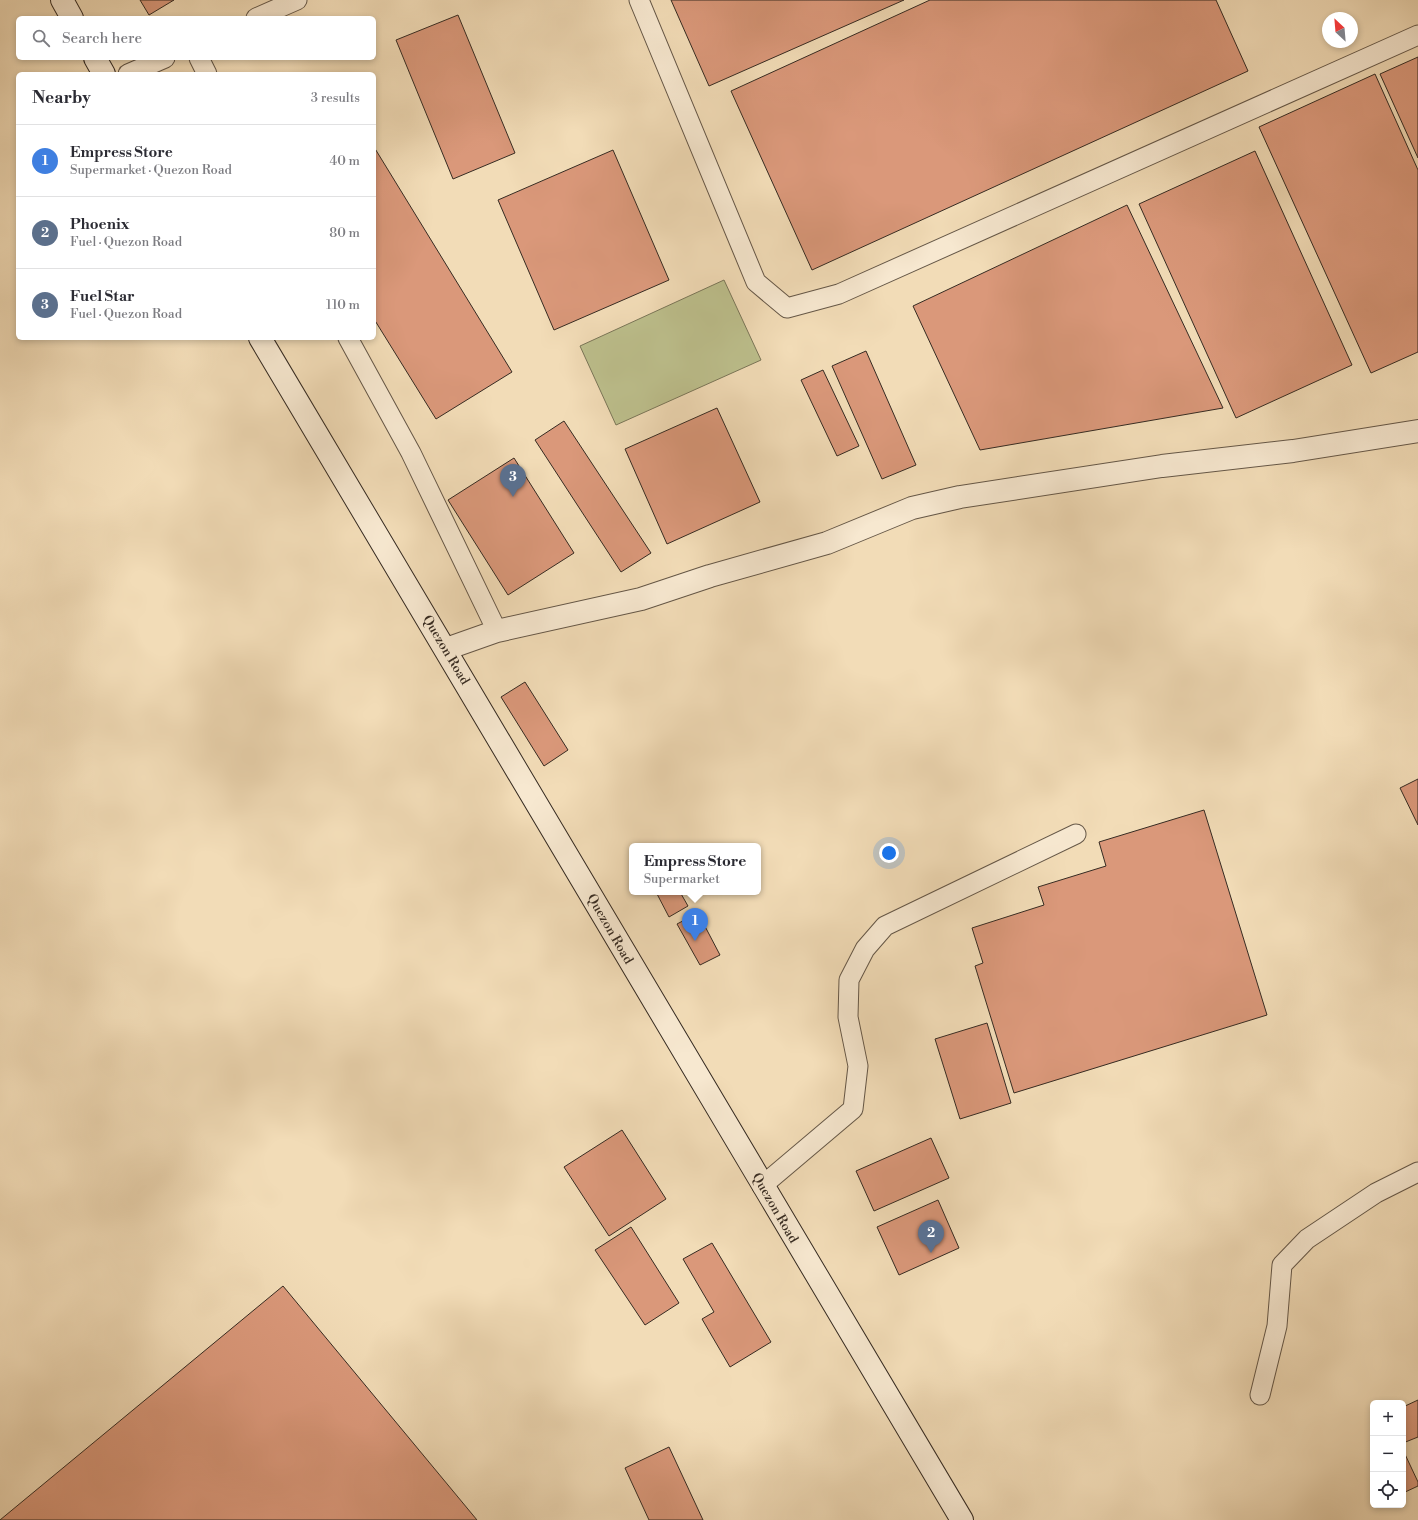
<!DOCTYPE html>
<meta charset="utf-8">
<style>
:root{--surface:#fff;--page:#f2f2f3;--text:#2b2b33;--muted:#7c7c81;--line:#e1e1e2;--accent:#8f2418}
body{margin:0;font-family:"Libre Bodoni",serif;background:var(--page);color:var(--text)}
.controls{position:absolute;right:12px;bottom:12px;display:grid;overflow:hidden;border-radius:6px;box-shadow:0 2px 6px #0003}
.controls button{width:36px;height:36px;display:grid;place-items:center;padding:0;border:0;border-bottom:1px solid var(--line);background:var(--surface);color:var(--text);font:20px sans-serif}
.compass{position:absolute;left:1322px;top:12px;width:36px;height:36px;border-radius:50%;background:var(--surface);box-shadow:0 2px 6px #0003;rotate:334deg}
.you{position:absolute;left:889px;top:853px;width:14px;height:14px;margin:-10px;border:3px solid #fff;border-radius:50%;background:#1a73e8;box-shadow:0 0 0 6px #1a73e833}
.badge{display:grid;place-items:center;width:26px;height:26px;border-radius:50%;background:var(--accent);color:#fff;font-size:13px;font-weight:700}
.pin{position:absolute;translate:-50% -33px;filter:drop-shadow(0 1px 2px #0008)}
.pin::after{content:'';position:absolute;top:21px;width:14px;height:12px;background:inherit;clip-path:polygon(0 0,100% 0,50% 100%)}
.popup{position:absolute;left:629px;top:843px;width:132px;height:52px;box-sizing:border-box;display:grid;place-content:center;border-radius:6px;background:var(--surface);filter:drop-shadow(0 1px 3px #0005);font-size:13px;white-space:nowrap;color:var(--muted)}
.popup b{font-size:15px;color:var(--text)}
.popup::after{content:'';position:absolute;left:50%;top:100%;margin-left:-8px;border:8px solid transparent;border-top-color:var(--surface)}
.list{margin:0;padding:0;list-style:none}
h2{display:flex;justify-content:space-between;align-items:center;height:52px;margin:0;padding:0 16px;font-size:17px}
h2 small{font-size:13px;font-weight:400;color:var(--muted)}
.list li{display:grid;grid-template-columns:26px 1fr auto;gap:12px;align-items:center;box-sizing:border-box;height:72px;padding:0 16px;border-top:1px solid var(--line)}
.list b{display:block;font-size:15px;white-space:nowrap}
.list p{margin:0;font-size:13px;white-space:nowrap;color:var(--muted)}
.list em{font-size:13px;font-style:normal;color:var(--muted)}
.icon{flex:none;width:22px;height:22px;fill:none;stroke:currentColor;stroke-width:2;stroke-linecap:round;stroke-linejoin:round}
.map{position:relative;flex:none;width:1418px;height:1520px;overflow:hidden}
.search{position:absolute;background:var(--surface);box-shadow:0 2px 6px #0003;left:16px;top:16px;width:360px;height:44px;display:flex;align-items:center;gap:10px;box-sizing:border-box;padding:0 14px;border-radius:6px;color:var(--muted);font-size:15px}
.panel{position:absolute;background:var(--surface);box-shadow:0 2px 6px #0003;left:16px;top:72px;width:360px;height:268px;border-radius:6px}
.map>svg:first-child{display:block}
.green{fill:#bdc08d;stroke:#7a7658}
.building{fill:#da987a;stroke:#362b22}
.lines{fill:none;stroke-linecap:round;stroke-linejoin:round}
.lane-casing{stroke:#655747;stroke-width:21}
.street-casing{stroke:#655747;stroke-width:24}
.secondary-casing{stroke:#362b22;stroke-width:24}
.lane{stroke:#f7e8d0;stroke-width:19}
.street{stroke:#f7e8d0;stroke-width:22}
.secondary{stroke:#f7e8d0;stroke-width:22}
.labels{text-anchor:middle;dominant-baseline:central;stroke-width:3.5;stroke-linejoin:round;paint-order:stroke}
.street-label{font-size:13px;fill:#362b22;stroke:#f7e8d0}
</style>
<div class="map">
<svg width="1418" height="1520" viewBox="0 0 1418 1520">
<rect width="100%" height="100%" fill="#f2dcb7"/>
<filter id="stains"><feTurbulence type="fractalNoise" baseFrequency=".005" numOctaves="4"/><feColorMatrix values="0 0 0 0 .2 0 0 0 0 .09 0 0 0 0 .02 0 0 0 .5 -.17"/></filter>
<radialGradient id="worn" r=".72"><stop offset=".6" stop-color="#630" stop-opacity="0"/><stop offset="1" stop-color="#630" stop-opacity=".3"/></radialGradient>
<!-- green -->
<polygon class="green" points="724,280 761,360 616,425 580,346"/>
<!-- building -->
<g class="building">
<polygon points="140,0 174,0 149,15"/>
<polygon points="671,0 904,0 709,86"/>
<polygon points="930,0 1216,0 1248,71 812,270 731,91"/>
<polygon points="458,15 515,153 453,179 396,40"/>
<polygon points="1418,57 1418,158 1380,74"/>
<polygon points="1375,74 1418,170 1418,352 1371,373 1259,127"/>
<polygon points="374,147 512,372 436,419 374,319"/>
<polygon points="613,150 669,280 554,330 498,200"/>
<polygon points="1255,151 1352,365 1236,418 1139,204"/>
<polygon points="1127,205 1223,408 980,450 913,306"/>
<polygon points="866,351 916,465 882,479 832,366"/>
<polygon points="823,370 859,446 837,456 801,380"/>
<polygon points="717,408 760,502 667,544 625,449"/>
<polygon points="564,421 651,553 621,572 535,440"/>
<polygon points="514,458 574,553 508,595 448,500"/>
<polygon points="525,682 568,750 544,766 501,697"/>
<polygon points="1418,779 1418,825 1400,788"/>
<polygon points="1204,810 1267,1015 1014,1093 975,966 983,963 972,928 1044,905 1038,887 1106,866 1099,842"/>
<polygon points="656,892 680,892 688,906 669,917"/>
<polygon points="698,913 720,955 700,965 677,924"/>
<polygon points="987,1023 1011,1103 960,1119 935,1039"/>
<polygon points="622,1130 666,1199 609,1236 564,1167"/>
<polygon points="931,1138 949,1178 874,1211 856,1171"/>
<polygon points="938,1200 959,1248 899,1275 877,1227"/>
<polygon points="631,1227 679,1303 645,1325 595,1250"/>
<polygon points="712,1243 771,1342 730,1367 702,1319 714,1312 683,1259"/>
<polygon points="283,1286 477,1520 0,1520"/>
<polygon points="1418,1400 1418,1437 1403,1443 1403,1407"/>
<polygon points="669,1447 703,1520 649,1520 625,1468"/>
<polygon points="1403,1450 1418,1482 1418,1486 1403,1493"/>
</g>
<g class="lines">
<defs>
<g id="lane">
<polyline points="639,0 756,282 787,308 839,294 1418,35"/>
<polyline points="256,18 297,0"/>
<polyline points="199,58 207,74"/>
<polyline points="128,74 165,58"/>
<polyline points="348,338 411,453 497,631"/>
<polyline points="762,1186 853,1109 858,1066 848,1017 849,980 865,949 885,926 1076,834"/>
<polyline points="1260,1395 1277,1326 1282,1265 1307,1239 1376,1193 1418,1172"/>
</g>
<polyline id="street" points="446,649 497,631 641,599 710,576 827,543 912,508 960,497 1162,466 1293,451 1418,431"/>
<g id="secondary">
<polyline points="62,0 72,18"/>
<polyline points="95,58 104,74"/>
<polyline points="260,338 962,1520"/>
</g>
</defs>
<!-- lane casing -->
<use href="#lane" class="lane-casing"/>
<!-- street casing -->
<use href="#street" class="street-casing"/>
<!-- secondary casing -->
<use href="#secondary" class="secondary-casing"/>
<!-- lane -->
<use href="#lane" class="lane"/>
<!-- street -->
<use href="#street" class="street"/>
<!-- secondary -->
<use href="#secondary" class="secondary"/>
</g>
<g class="labels">
<!-- street labels -->
<g class="street-label">
<text transform="translate(446 650) rotate(59)">Quezon Road</text>
<text transform="translate(610 929) rotate(60)">Quezon Road</text>
<text transform="translate(775 1208) rotate(60)">Quezon Road</text>
</g>
</g>
<rect width="100%" height="100%" filter="url(#stains)"/>
<rect width="100%" height="100%" fill="url(#worn)"/>
</svg>
<div class="controls">
<button>+</button>
<button>−</button>
<button><svg class="icon" aria-label="locate" viewBox="0 0 24 24"><circle cx="12" cy="12" r="6"/><path d="M12 2v4M12 18v4M2 12h4M18 12h4"/></svg></button>
</div>
<svg class="compass" viewBox="-18 -18 36 36"><path d="M0-13l5 13h-10z" fill="#e53935"/><path d="M0 13l5-13h-10z" fill="#7c7c81"/></svg>
<div class="you"></div>
<div class="pin badge" style="left:695px;top:941px;background:#3f7fe0">1</div>
<div class="popup"><b>Empress Store</b>Supermarket</div>
<div class="pin badge" style="left:931px;top:1253px;background:#5c6f8a">2</div>
<div class="pin badge" style="left:513px;top:497px;background:#5c6f8a">3</div>
<div class="search"><svg class="icon" aria-label="search" viewBox="0 0 24 24"><circle cx="10" cy="10" r="6"/><path d="M15 15l6 6"/></svg>Search here</div>
<section class="panel">
<h2>Nearby<small>3 results</small></h2>
<ul class="list">
<li><span class="badge" style="background:#3f7fe0">1</span><div><b>Empress Store</b><p>Supermarket · Quezon Road</p></div><em>40 m</em></li>
<li><span class="badge" style="background:#5c6f8a">2</span><div><b>Phoenix</b><p>Fuel · Quezon Road</p></div><em>80 m</em></li>
<li><span class="badge" style="background:#5c6f8a">3</span><div><b>Fuel Star</b><p>Fuel · Quezon Road</p></div><em>110 m</em></li>
</ul>
</section>
</div>
